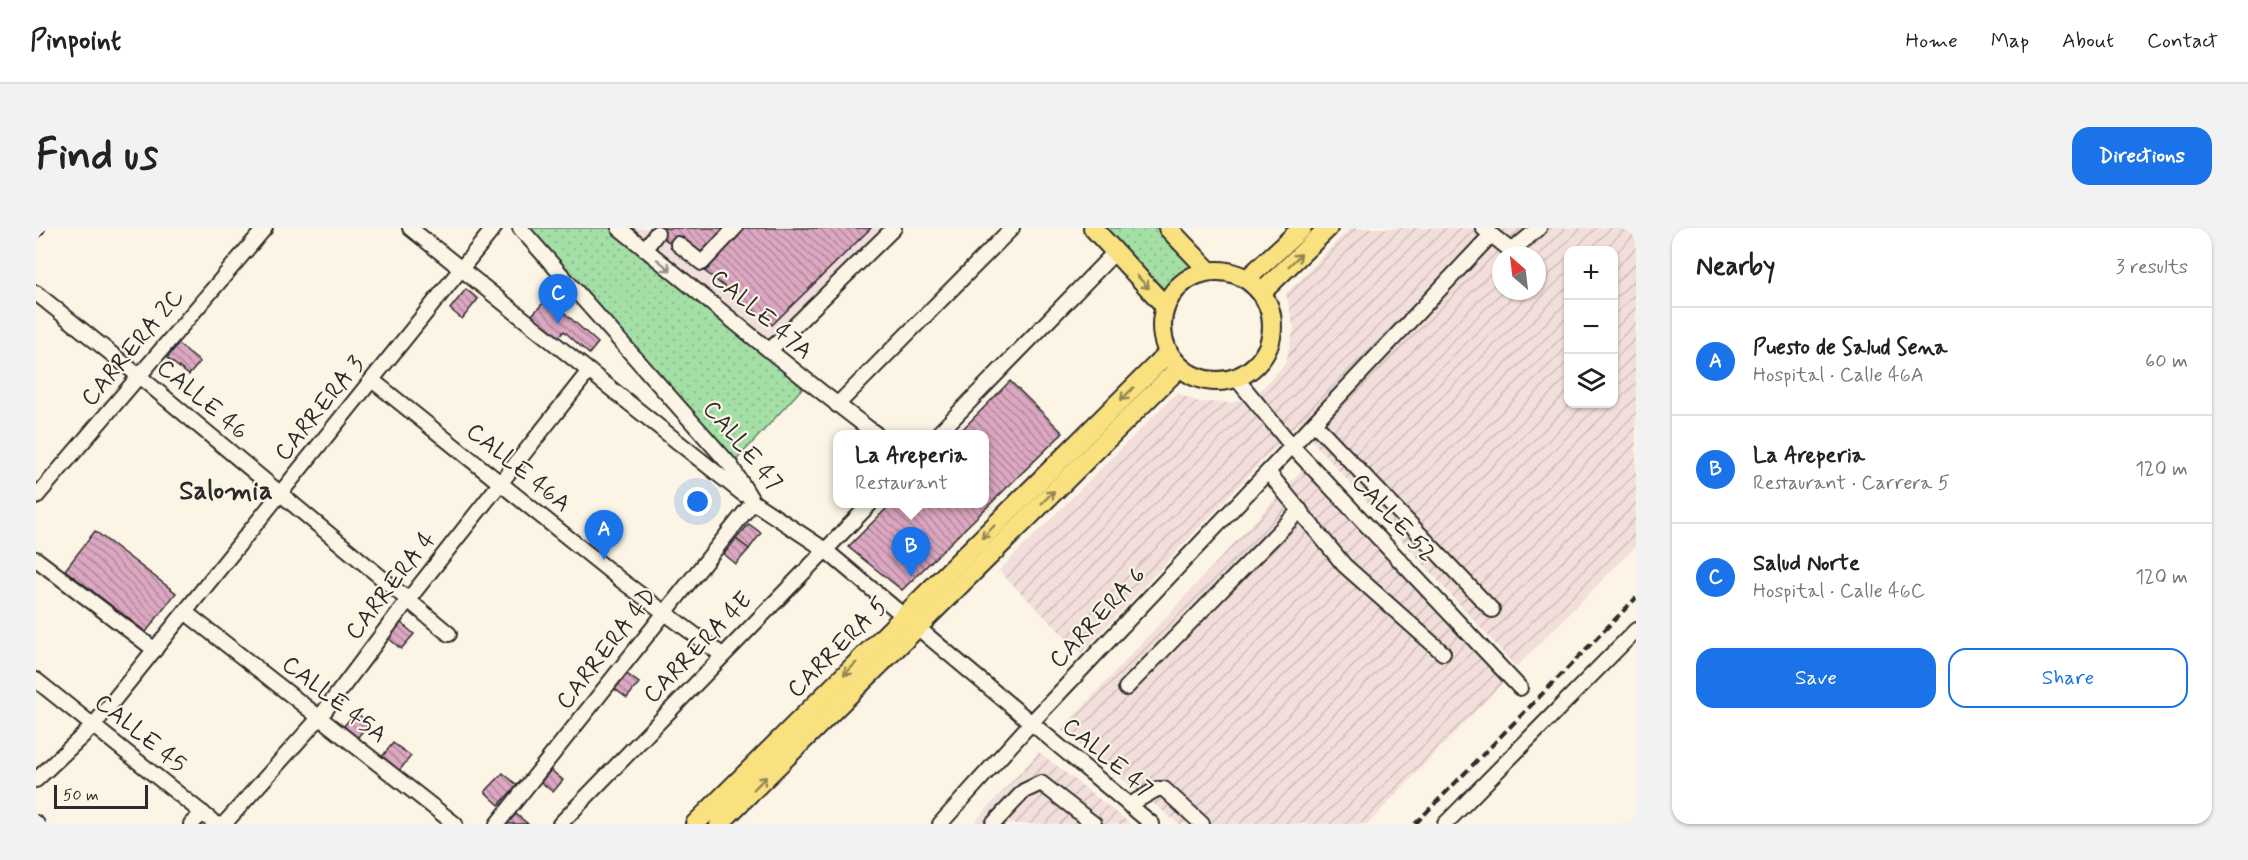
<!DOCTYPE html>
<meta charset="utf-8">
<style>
:root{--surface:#fff;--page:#f2f2f2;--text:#222;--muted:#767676;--line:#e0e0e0;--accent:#1a73e8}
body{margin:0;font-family:Mynerve,sans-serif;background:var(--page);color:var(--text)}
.controls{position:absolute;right:18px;top:18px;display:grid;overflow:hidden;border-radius:12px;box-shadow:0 2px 4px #0004}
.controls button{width:54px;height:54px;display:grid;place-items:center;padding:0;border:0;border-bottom:2px solid var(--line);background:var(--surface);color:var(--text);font:30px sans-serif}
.compass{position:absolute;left:1456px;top:18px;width:54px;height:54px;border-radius:50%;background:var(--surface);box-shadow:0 2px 4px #0004;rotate:332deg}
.scale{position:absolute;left:18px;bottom:15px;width:94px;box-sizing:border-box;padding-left:6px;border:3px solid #2b2b2b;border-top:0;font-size:16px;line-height:21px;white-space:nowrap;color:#2b2b2b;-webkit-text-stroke:4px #fcf5e5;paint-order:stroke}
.you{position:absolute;left:662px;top:274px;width:21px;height:21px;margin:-15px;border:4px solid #fff;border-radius:50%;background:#1a73e8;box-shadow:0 0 0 9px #1a73e833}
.badge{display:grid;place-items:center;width:39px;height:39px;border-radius:50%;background:var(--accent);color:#fff;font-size:20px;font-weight:700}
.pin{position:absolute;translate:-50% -50px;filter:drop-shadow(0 2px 3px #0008)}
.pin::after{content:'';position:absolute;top:32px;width:21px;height:18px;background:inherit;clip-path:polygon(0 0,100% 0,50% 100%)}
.popup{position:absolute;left:797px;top:202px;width:156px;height:78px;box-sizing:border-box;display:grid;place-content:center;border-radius:12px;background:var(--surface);filter:drop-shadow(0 2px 4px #0005);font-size:20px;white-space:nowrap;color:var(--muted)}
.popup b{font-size:22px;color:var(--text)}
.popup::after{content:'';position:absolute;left:50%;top:100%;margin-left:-12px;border:12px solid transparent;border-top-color:var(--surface)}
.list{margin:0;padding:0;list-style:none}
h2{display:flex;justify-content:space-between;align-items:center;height:78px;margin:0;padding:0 24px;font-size:26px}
h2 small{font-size:20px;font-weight:400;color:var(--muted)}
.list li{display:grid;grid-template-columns:39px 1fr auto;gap:18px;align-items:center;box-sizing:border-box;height:108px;padding:0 24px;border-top:2px solid var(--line)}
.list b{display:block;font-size:22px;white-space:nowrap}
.list p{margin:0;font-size:20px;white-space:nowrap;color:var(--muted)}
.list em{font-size:20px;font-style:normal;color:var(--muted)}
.actions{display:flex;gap:12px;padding:18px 24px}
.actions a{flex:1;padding:14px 0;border:2px solid var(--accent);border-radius:18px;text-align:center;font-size:21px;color:var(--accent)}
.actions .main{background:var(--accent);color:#fff}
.icon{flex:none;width:33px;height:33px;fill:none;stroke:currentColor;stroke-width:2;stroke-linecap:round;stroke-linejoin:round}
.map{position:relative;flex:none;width:1600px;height:596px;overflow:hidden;border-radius:18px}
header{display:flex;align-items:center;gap:36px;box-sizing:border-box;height:84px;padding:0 30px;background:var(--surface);border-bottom:2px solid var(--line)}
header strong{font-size:28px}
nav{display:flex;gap:33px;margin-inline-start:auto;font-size:21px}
.intro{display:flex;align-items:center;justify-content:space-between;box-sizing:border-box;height:144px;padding:0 36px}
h1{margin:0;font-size:42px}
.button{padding:15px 27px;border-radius:18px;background:var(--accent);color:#fff;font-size:21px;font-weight:700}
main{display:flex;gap:36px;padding:0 36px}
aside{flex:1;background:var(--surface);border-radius:18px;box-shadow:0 2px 4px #0004}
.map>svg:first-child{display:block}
.built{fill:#f2deda}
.industrial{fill:url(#industrial-furrows);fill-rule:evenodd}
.green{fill:url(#green-dots);stroke:#688568;stroke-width:1.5}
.building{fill:url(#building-back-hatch);stroke:#2b2b2b;stroke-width:1.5}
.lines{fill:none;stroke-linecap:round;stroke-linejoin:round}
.minor-casing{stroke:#2b2b2b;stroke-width:18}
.major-casing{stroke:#2b2b2b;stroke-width:22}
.minor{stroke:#fcf5e5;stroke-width:14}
.major{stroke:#fae180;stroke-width:18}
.rail{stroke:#2b2b2b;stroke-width:4;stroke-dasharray:9 4.5;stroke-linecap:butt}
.oneway{stroke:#928656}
.oneway2{stroke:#949088}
.labels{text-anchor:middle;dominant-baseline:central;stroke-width:4.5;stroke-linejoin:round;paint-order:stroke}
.street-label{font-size:24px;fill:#2b2b2b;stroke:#fcf5e5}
.neighbourhood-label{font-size:26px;font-weight:bold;fill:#2b2b2b;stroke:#fcf5e5}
</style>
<header>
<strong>Pinpoint</strong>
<nav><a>Home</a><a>Map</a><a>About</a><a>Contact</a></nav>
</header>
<div class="intro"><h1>Find us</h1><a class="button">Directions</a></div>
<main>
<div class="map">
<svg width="1600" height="596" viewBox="0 0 1600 596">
<defs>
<pattern id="industrial-furrows" width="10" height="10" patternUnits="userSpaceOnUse" patternTransform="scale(1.5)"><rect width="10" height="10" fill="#f2deda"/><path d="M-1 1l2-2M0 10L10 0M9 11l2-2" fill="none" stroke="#d0bfbb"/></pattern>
<pattern id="green-dots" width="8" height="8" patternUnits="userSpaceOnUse" patternTransform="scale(1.5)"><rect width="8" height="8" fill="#a4dfa5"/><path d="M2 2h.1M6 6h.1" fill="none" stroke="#8dc08e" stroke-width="1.8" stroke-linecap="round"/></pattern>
<pattern id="building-back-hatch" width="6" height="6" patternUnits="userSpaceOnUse" patternTransform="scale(1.5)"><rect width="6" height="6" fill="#dca7c1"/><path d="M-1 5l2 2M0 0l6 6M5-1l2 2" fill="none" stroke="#b3889d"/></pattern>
</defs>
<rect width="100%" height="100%" fill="#fcf5e5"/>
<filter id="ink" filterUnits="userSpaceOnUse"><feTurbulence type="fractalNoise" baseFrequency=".0167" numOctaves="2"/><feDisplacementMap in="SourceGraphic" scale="12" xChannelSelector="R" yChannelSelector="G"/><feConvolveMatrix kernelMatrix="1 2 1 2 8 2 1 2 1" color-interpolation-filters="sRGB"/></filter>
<g filter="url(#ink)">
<!-- built -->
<polygon class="built" points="583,0 858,0 734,122"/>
<!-- industrial -->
<g class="industrial">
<path d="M1314,0H1600V318L1480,439L1261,196L1045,425L963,343L1141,165L1163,174L1196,175L1224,163L1249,136L1258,101L1250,66ZM1532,22H1578V176H1532ZM1465,27H1501V63H1465Z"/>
<polygon points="1266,242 1467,454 1332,596 1143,596 1025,502"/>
<polygon points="1003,524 1095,596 937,596"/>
</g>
<!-- green -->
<g class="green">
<polygon points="484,0 583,0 771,155 695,238"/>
<path d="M1057,0H1132L1173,43C1152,50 1140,59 1129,78Z"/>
</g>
<!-- building -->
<g class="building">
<polygon points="615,0 835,0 736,97"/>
<polygon points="430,61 442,71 426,91 414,81"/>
<polygon points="512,70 562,115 553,126 528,103 521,111 495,88"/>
<polygon points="142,116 164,134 153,147 131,130"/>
<polygon points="974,153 1027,205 866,362 812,319 855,276 948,276 948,206 922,206"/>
<polygon points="713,296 725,305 713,321 700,311"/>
<polygon points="59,303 140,365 110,404 29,342"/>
<polygon points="700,311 713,321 700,336 688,326"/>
<polygon points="364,394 378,406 365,421 351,409"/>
<polygon points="591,446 603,455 591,470 579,461"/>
<polygon points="320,484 333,496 320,511 307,499"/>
<polygon points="357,515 375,528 363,543 345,530"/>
<polygon points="515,542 527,552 517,564 505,554"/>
<polygon points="467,545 481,557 463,577 449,564"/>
<polygon points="480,586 492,596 471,596"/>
</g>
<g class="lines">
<defs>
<g id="minor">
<polyline points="374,0 707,266"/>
<polyline points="484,0 695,238 717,274 788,321 1116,596"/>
<path d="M583,0C669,69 752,140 840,206"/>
<polyline points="1447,0 1473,21 1480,19 1503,0"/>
<polyline points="0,1 1,0"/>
<polyline points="642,16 666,35 699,0"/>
<polyline points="609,21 621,5"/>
<polyline points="0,65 103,148 413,406"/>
<polyline points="734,122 858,0"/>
<polyline points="1200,150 1256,218 1484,460"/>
<polyline points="336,152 586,353 686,427"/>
<polyline points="801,177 976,0"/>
<polyline points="1278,195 1456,382"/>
<polyline points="902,206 1079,24"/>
<polyline points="1232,244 1308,337 1407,425"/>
<polyline points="0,269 229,0"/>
<polyline points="0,331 119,422"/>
<polyline points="149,384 419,596"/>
<polyline points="0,452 180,596"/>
<polyline points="1090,460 1264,282"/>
<polyline points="0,552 57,498 458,0"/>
<polyline points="1093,577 1121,561 1128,561 1166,596"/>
<polyline points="0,595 1,596"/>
<polyline points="155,596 167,585"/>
<polyline points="188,596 284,489 372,372 553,143"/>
<polyline points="461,596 717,274"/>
<polyline points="524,596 834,276"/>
<polyline points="904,596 995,495 1455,7"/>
<polyline points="957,596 988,563 1005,555 1058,596"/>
<polyline points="1409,596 1600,402"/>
</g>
<g id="major">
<polyline points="1057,0 1129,78"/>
<polyline points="1132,0 1173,43"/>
<circle cx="1181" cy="98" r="55"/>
<polyline points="1211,51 1266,0"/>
<polyline points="1226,64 1292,0"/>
<polyline points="659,596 1132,125"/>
<polyline points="683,596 1144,139"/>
</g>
</defs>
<!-- minor casing -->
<use href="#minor" class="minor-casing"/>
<!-- major casing -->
<use href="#major" class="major-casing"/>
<!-- minor -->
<use href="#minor" class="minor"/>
<!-- major -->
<use href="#major" class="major"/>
<!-- rail -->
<polyline class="rail" points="1379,596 1600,370"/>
</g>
<!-- one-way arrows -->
<defs><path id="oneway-shaft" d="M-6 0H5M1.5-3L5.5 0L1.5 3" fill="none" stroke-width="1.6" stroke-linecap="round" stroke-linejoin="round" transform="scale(1.5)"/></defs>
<g class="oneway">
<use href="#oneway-shaft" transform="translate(1259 32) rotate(-44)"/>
<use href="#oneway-shaft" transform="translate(1107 54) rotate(47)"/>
<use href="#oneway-shaft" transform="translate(1091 166) rotate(135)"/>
<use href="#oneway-shaft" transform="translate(1012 269) rotate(-45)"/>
<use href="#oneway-shaft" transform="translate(952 304) rotate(135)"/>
<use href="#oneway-shaft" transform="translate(814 441) rotate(135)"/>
<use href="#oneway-shaft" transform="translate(724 555) rotate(-45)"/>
</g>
<use class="oneway2" href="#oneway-shaft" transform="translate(628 37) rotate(39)"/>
</g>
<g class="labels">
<!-- street labels -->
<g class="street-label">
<text transform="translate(725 87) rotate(40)">CALLE 47A</text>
<text transform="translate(97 120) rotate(-50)">CARRERA 2C</text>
<text transform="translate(166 172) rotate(40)">CALLE 46</text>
<text transform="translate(284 181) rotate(-51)">CARRERA 3</text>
<text transform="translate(706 218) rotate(50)">CALLE 47</text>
<text transform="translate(482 240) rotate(39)">CALLE 46A</text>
<text transform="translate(1357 290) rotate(47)">CALLE 52</text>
<text transform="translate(355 358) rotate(-52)">CARRERA 4</text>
<text transform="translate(1062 390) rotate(-47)">CARRERA 6</text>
<text transform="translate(662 420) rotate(-46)">CARRERA 4E</text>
<text transform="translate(802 420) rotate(-45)">CARRERA 5</text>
<text transform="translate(571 421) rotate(-52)">CARRERA 4D</text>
<text transform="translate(298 472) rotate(38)">CALLE 45A</text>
<text transform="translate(104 506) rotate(39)">CALLE 45</text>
<text transform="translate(1071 530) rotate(40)">CALLE 47</text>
</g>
<!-- neighbourhood labels -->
<g class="neighbourhood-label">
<text x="190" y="264">Salomia</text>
</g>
</g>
</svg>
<div class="controls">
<button>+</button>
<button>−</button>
<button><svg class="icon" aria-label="layers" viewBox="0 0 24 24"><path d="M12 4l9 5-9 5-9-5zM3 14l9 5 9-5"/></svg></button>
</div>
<svg class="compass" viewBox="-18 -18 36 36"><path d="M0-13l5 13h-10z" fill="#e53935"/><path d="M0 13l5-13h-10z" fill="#767676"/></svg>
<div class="scale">50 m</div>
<div class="you"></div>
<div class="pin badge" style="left:568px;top:332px">A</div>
<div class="pin badge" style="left:875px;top:349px">B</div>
<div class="popup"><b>La Areperia</b>Restaurant</div>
<div class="pin badge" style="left:522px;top:96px">C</div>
</div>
<aside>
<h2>Nearby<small>3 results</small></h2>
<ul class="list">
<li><span class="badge">A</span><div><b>Puesto de Salud Sena</b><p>Hospital · Calle 46A</p></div><em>60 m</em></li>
<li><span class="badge">B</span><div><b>La Areperia</b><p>Restaurant · Carrera 5</p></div><em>120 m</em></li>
<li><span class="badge">C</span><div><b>Salud Norte</b><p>Hospital · Calle 46C</p></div><em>120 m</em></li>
</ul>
<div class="actions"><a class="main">Save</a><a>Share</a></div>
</aside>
</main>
